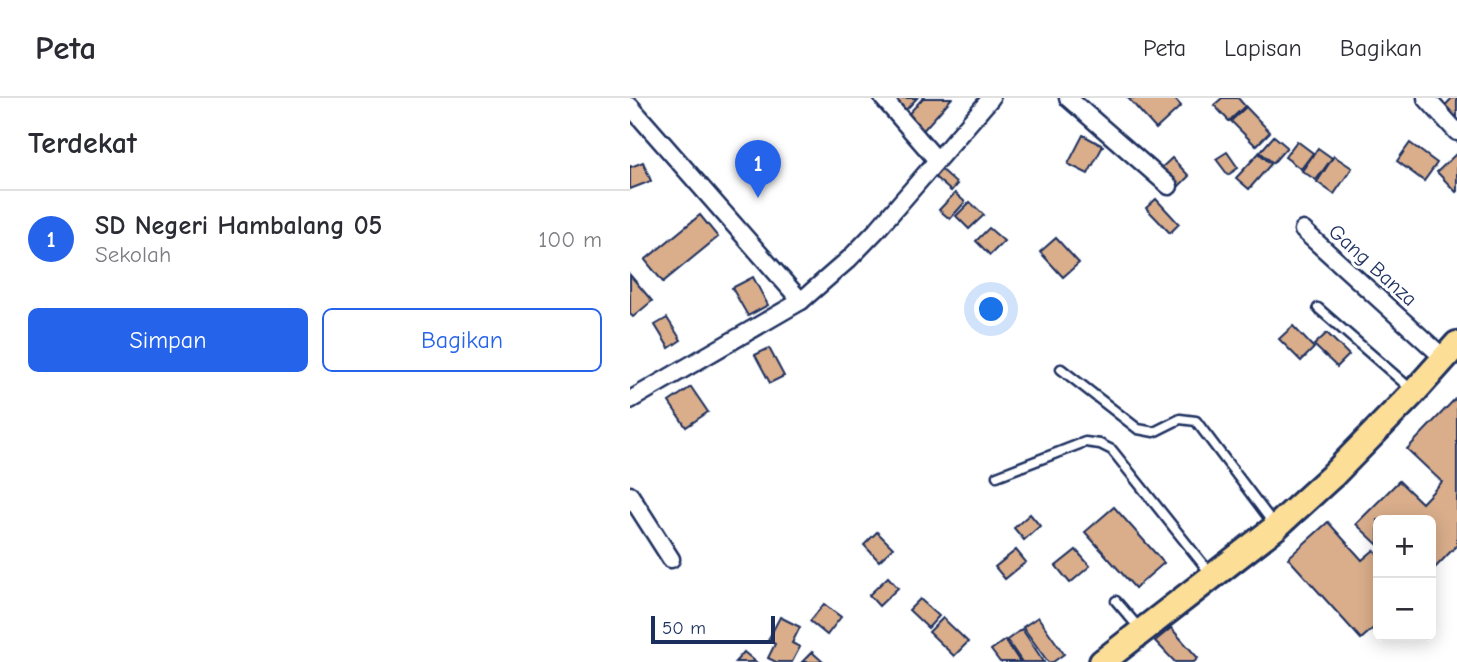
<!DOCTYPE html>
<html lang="id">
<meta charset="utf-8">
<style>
:root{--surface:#fff;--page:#f7f7f7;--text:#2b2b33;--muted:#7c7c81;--line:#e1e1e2;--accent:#2563eb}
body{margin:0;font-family:"Comic Neue",sans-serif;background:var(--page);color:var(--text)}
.controls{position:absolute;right:21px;bottom:21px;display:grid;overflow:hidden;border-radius:10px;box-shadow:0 4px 18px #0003}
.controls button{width:63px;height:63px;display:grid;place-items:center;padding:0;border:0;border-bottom:2px solid var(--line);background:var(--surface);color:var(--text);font:35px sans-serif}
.scale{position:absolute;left:21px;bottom:18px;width:124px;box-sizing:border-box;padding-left:7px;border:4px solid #1b2f5e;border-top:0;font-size:19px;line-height:24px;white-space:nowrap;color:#1b2f5e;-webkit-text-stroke:5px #fff;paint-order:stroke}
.you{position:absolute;left:362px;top:212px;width:24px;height:24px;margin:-18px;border:5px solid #fff;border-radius:50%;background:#1a73e8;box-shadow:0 0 0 10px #1a73e833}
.badge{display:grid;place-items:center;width:46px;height:46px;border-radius:50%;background:var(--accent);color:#fff;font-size:23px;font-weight:700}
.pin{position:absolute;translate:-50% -58px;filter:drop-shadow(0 2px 4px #0008)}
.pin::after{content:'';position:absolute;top:37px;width:24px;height:21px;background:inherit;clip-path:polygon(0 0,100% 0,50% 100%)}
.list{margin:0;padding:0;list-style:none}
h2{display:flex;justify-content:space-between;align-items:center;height:91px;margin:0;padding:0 28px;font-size:30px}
h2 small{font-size:23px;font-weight:400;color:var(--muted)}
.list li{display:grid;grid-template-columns:46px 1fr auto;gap:21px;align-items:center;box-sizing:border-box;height:98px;padding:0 28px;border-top:2px solid var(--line)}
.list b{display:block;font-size:26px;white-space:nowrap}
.list p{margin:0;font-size:23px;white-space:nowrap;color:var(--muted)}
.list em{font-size:23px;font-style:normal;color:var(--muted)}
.actions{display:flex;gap:14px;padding:21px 28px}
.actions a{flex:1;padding:16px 0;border:2px solid var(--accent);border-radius:10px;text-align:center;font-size:24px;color:var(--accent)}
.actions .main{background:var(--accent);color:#fff}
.map{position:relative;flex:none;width:827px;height:564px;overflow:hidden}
header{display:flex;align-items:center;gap:42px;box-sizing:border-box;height:98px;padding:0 35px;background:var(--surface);border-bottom:2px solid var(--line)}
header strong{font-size:33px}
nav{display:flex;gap:38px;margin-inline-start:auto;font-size:24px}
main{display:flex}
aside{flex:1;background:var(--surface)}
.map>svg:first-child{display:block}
.building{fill:#daae8b;stroke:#1b2f5e;stroke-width:2}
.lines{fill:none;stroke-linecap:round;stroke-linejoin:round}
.service-casing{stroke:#1b2f5e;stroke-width:13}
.minor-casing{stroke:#1b2f5e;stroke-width:21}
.primary-casing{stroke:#1b2f5e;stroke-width:30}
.service{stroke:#fff;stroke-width:8}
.minor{stroke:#fff;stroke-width:16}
.primary{stroke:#fcde96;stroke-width:24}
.labels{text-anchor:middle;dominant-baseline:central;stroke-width:6;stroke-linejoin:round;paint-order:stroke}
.street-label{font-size:21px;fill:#1b2f5e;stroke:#fff}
</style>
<header>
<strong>Peta</strong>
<nav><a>Peta</a><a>Lapisan</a><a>Bagikan</a></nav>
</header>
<main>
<aside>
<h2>Terdekat<small></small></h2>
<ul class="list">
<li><span class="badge">1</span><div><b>SD Negeri Hambalang 05</b><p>Sekolah</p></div><em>100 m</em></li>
</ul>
<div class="actions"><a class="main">Simpan</a><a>Bagikan</a></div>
</aside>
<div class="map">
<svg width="827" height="564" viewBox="0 0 827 564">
<rect width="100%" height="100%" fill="#fff"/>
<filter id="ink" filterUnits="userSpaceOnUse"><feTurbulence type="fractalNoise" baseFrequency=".0143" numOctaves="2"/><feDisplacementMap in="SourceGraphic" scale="14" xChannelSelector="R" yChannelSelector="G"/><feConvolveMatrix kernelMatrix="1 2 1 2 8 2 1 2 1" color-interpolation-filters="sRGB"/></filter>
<g filter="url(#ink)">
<!-- building -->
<g class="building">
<polygon points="260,0 287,0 275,13"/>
<polygon points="293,0 322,0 290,36 274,21"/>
<polygon points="498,0 544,0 551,8 526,31"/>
<polygon points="592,0 608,0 615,8 599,23 584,7"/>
<polygon points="822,0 827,0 827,26 811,12"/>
<polygon points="616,9 640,34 626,48 601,23"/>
<polygon points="453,37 473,48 458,76 438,66"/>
<polygon points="644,38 657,49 643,65 630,54"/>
<polygon points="667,43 683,55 671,71 655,59"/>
<polygon points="780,45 807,65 794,83 767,63"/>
<polygon points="688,50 702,60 686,82 672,73"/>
<polygon points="597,54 608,70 598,77 586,61"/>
<polygon points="629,55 641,66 619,91 606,80"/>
<polygon points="827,55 827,93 826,94 807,74"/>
<polygon points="704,58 722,70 704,96 687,84"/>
<polygon points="542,60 559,78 546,91 528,73"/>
<polygon points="13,64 21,83 0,91 0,67 1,69"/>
<polygon points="306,67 327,86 321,93 299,74"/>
<polygon points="325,95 335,104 320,121 309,112"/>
<polygon points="526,101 549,126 540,135 516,110"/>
<polygon points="340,104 354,117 339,131 326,118"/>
<polygon points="70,117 88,139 33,184 15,162"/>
<polygon points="359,130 374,143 360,157 346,143"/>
<polygon points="426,140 449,165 433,179 410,154"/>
<polygon points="0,177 22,203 3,219 0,216"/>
<polygon points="123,179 138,207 118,218 102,190"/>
<polygon points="37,220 51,242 39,250 25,227"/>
<polygon points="663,228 684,250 671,263 649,241"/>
<polygon points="697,235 719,257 707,269 684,247"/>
<polygon points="139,250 154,278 140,285 125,257"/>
<polygon points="61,289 78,314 56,329 39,304"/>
<polygon points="825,301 827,302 827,447 801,474 801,422 748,422 748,447 726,426 769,383 792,405 812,384 777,351"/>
<polygon points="484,409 534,465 505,490 455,434"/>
<polygon points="400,416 410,428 394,442 384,430"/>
<polygon points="698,424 732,462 744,452 748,457 748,526 731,541 658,460"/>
<polygon points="247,434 263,450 249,463 234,447"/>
<polygon points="386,452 396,464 375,481 365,469"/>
<polygon points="446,452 460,468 440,485 426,468"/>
<polygon points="258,479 268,490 249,508 239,497"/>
<polygon points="290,501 309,518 298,530 279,512"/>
<polygon points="194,506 211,519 197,537 180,523"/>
<polygon points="150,519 170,529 162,545 170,549 162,564 146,564 138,560 145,546 138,542"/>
<polygon points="408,519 434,556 423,564 418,564 393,529"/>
<polygon points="313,520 338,544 324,558 299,534"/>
<polygon points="541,530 568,560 564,564 545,564 525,543"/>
<polygon points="392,531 414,564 392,564 377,542"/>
<polygon points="375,542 390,564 370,564 361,552"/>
<polygon points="114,554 126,564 105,564"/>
<polygon points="182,554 193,564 172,564"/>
</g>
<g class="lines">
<defs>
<g id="service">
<polyline points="688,210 781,291"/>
<polyline points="431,271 508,331 524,334 550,321 566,323 643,425"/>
<polyline points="367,378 455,344 470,346 482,352 580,475"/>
<polyline points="486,503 510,531"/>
</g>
<g id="minor">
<polyline points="253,0 306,61"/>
<polyline points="438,0 539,88"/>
<polyline points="796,0 827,34"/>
<polyline points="0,8 171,203"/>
<polyline points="673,132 815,261"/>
<polyline points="0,302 171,203 219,161 246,133 361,0"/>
<polyline points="0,397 41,461"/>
</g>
<polyline id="primary" points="472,564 646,429 702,378 784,294 827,246"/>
</defs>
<!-- service casing -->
<use href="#service" class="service-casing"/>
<!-- minor casing -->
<use href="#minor" class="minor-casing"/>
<!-- primary casing -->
<use href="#primary" class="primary-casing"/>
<!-- service -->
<use href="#service" class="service"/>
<!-- minor -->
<use href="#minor" class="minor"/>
<!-- primary -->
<use href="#primary" class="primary"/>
</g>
</g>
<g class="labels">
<!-- street labels -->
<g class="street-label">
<text transform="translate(743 167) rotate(42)">Gang Banza</text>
</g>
</g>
</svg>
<div class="controls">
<button>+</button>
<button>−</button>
</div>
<div class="scale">50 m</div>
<div class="you"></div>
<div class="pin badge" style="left:128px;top:100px">1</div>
</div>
</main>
